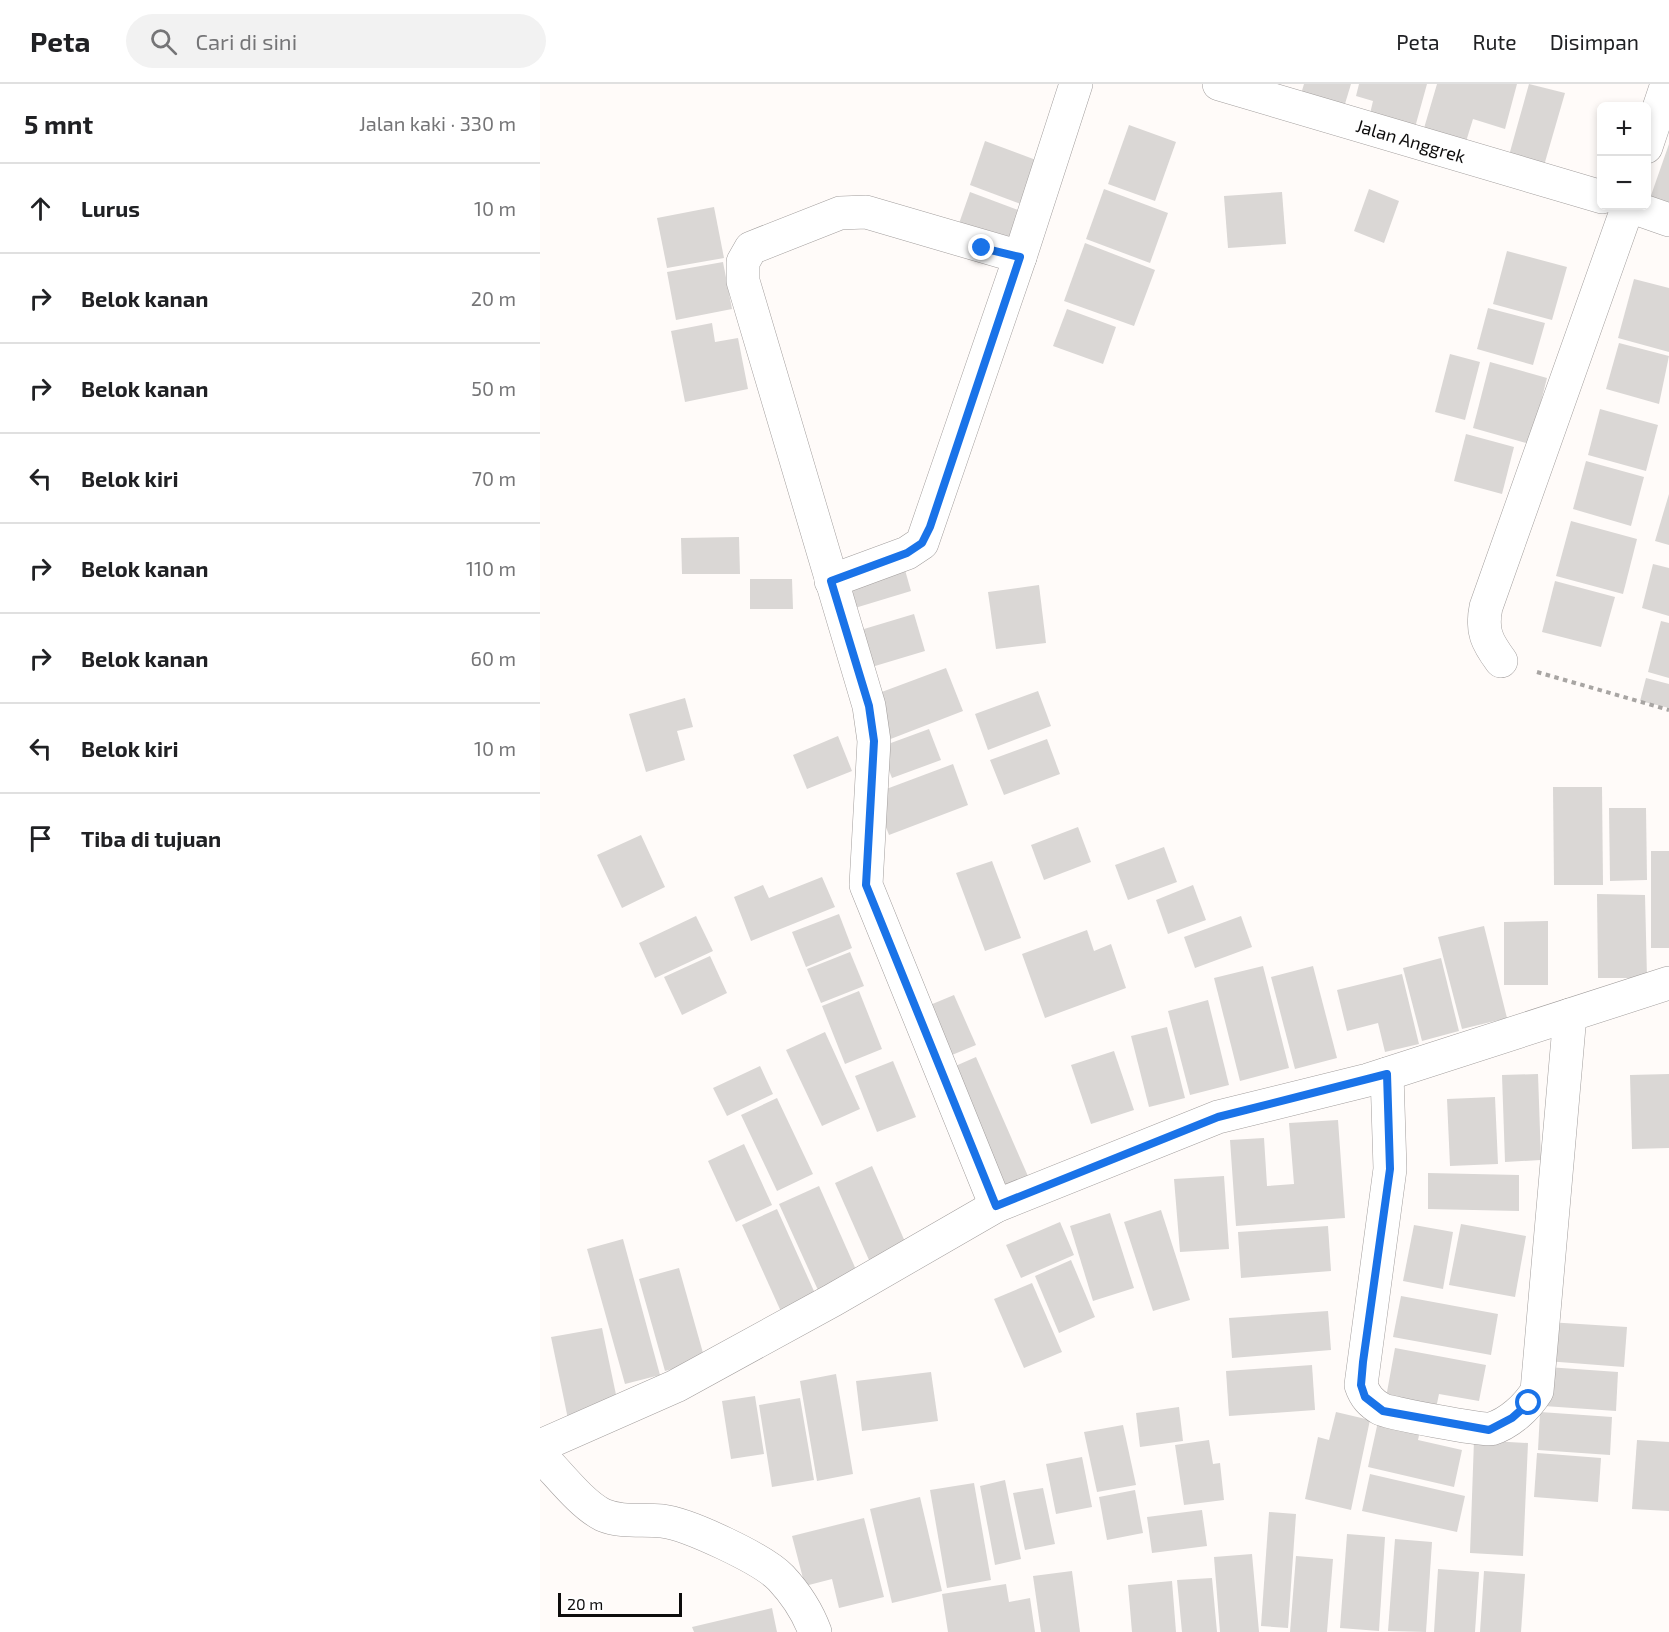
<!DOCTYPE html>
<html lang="id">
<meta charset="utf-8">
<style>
:root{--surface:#fff;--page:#f2f2f2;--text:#202124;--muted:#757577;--line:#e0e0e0}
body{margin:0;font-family:"Exo 2",sans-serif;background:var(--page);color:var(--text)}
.controls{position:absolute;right:18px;top:18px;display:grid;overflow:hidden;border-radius:9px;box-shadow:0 3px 9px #0003}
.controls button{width:54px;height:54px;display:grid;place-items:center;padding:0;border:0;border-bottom:2px solid var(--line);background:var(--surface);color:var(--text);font:30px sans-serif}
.scale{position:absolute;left:18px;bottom:15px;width:124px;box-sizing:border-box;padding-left:6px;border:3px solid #0d0c0c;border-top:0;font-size:16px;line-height:21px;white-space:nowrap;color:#0d0c0c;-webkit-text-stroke:4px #fff;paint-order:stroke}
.stop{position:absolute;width:18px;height:18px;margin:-14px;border:4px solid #1a73e8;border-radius:50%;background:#fff}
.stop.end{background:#1a73e8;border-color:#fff;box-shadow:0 2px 6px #0008}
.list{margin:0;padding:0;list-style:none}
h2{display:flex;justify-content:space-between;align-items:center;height:78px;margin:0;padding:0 24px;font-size:26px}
h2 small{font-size:20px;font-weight:400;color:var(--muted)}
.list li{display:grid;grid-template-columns:39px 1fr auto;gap:18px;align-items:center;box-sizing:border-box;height:90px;padding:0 24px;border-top:2px solid var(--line)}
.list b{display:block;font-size:22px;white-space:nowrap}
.list em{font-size:20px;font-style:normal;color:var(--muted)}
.icon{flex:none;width:33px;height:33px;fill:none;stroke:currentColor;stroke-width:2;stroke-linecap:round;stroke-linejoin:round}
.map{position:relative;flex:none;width:1129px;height:1548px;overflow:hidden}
header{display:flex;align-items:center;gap:36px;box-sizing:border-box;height:84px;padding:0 30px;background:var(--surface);border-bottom:2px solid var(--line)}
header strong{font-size:28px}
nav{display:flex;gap:33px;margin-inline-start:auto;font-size:21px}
.search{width:420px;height:54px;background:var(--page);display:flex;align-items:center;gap:15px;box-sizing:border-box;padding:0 21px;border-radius:33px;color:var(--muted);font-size:22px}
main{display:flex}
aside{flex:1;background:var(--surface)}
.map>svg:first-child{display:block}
.building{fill:#dad7d5}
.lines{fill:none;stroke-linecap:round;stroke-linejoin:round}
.minor-casing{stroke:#a29e9d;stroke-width:34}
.path{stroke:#a8a5a3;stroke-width:4;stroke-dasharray:4.5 4.5;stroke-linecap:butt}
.minor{stroke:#fff;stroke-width:33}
.route{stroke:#1a73e8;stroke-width:8}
.labels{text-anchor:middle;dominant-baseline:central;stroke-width:4.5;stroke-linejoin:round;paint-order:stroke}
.street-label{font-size:18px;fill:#0d0c0c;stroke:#fff}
</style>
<header>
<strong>Peta</strong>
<div class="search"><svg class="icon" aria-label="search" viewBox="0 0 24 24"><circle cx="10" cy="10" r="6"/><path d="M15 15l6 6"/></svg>Cari di sini</div>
<nav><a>Peta</a><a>Rute</a><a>Disimpan</a></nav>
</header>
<main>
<aside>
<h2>5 mnt<small>Jalan kaki · 330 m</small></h2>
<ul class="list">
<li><svg class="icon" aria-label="ahead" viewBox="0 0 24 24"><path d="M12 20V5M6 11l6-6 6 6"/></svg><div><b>Lurus</b></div><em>10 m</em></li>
<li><svg class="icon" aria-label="right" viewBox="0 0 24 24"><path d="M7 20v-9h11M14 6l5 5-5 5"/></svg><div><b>Belok kanan</b></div><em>20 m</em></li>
<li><svg class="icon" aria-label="right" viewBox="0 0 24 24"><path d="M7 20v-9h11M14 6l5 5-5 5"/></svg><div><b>Belok kanan</b></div><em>50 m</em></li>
<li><svg class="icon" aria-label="left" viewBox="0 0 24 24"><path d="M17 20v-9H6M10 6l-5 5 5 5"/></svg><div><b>Belok kiri</b></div><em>70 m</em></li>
<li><svg class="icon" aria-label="right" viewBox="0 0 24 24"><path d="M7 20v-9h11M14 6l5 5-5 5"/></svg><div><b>Belok kanan</b></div><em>110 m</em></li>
<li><svg class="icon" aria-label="right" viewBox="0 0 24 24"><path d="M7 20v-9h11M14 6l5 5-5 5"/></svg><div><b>Belok kanan</b></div><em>60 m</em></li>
<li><svg class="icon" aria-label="left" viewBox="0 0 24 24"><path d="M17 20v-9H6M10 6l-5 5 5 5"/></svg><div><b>Belok kiri</b></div><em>10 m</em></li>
<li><svg class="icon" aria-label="arrive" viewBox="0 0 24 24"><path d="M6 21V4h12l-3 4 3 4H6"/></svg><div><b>Tiba di tujuan</b></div></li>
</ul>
</aside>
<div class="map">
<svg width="1129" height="1548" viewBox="0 0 1129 1548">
<rect width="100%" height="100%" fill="#fffbf9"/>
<!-- building -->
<g class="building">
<polygon points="764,0 811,0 801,33 758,20"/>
<polygon points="819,0 887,0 874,47 829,34 833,17 816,12"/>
<polygon points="897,0 977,0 965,45 933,35 924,64 882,51"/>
<polygon points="989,0 1025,9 1003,85 968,75"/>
<polygon points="589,41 636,58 615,117 568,100"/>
<polygon points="445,57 496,76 481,120 430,101"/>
<polygon points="1129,60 1129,128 1108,120"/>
<polygon points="564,105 628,129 610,179 546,155"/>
<polygon points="829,105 859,117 844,159 814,147"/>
<polygon points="430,108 481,127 466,167 416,148"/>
<polygon points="742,108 746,160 688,164 684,112"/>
<polygon points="174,123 184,174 127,184 117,134"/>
<polygon points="545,159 615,186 594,242 524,217"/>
<polygon points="967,167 1027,183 1012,236 953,220"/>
<polygon points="183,178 192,225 136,236 127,188"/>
<polygon points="1094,195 1129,204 1129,268 1078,254"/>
<polygon points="948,224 1005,239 993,281 937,265"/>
<polygon points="527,225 576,243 563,280 513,262"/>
<polygon points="172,239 175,258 198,254 208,305 145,318 131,247"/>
<polygon points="1079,259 1129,272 1119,320 1066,305"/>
<polygon points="910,270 940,278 925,336 895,328"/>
<polygon points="950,278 1007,294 990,360 933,344"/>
<polygon points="1060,325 1118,341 1106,387 1048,371"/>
<polygon points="926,350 974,363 962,410 914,397"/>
<polygon points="1046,377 1104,393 1091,442 1033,425"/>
<polygon points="1129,410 1129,461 1115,457"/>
<polygon points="1031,437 1097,455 1083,510 1016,492"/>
<polygon points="199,453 200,490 142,490 141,454"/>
<polygon points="363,479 371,507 305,527 296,498"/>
<polygon points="1113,480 1129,484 1129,532 1102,524"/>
<polygon points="210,495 252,495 253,525 210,525"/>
<polygon points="1015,497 1075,513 1061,563 1002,548"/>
<polygon points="499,501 506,559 456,565 448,508"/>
<polygon points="374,530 385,567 325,585 314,548"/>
<polygon points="1121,537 1129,539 1129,594 1108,588"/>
<polygon points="406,584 423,627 348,656 331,612"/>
<polygon points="1106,594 1129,600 1129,624 1100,617"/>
<polygon points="498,607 511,642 448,666 435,630"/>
<polygon points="145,614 153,643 137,647 145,676 106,688 89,630"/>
<polygon points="389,645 401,676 352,694 340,663"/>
<polygon points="298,652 312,687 267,705 253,671"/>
<polygon points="507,655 520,690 464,711 450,676"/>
<polygon points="413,680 428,721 349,751 333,710"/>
<polygon points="1013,703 1062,703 1063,801 1014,801"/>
<polygon points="1069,724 1106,724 1107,796 1070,797"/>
<polygon points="538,743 551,778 504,796 491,761"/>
<polygon points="101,751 125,803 82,824 57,771"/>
<polygon points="624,763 637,798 588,816 575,781"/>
<rect x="1111" y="767" width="18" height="97"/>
<polygon points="452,777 481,854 445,867 416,789"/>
<polygon points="282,793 295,823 211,857 194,813 223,801 229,814"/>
<polygon points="653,801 666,836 628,850 616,816"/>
<polygon points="1057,810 1105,811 1107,894 1058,894"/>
<polygon points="299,830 312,864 266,883 252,848"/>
<polygon points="156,832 173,867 115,894 99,859"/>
<polygon points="701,832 712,863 655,884 644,853"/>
<polygon points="1008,837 1008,901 964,901 964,838"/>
<polygon points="944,842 967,934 922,945 898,853"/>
<polygon points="547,846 554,867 571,860 586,904 505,934 482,870"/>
<polygon points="310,868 324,902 281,919 267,885"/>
<polygon points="170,872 187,909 142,931 124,893"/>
<polygon points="901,874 919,947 882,957 863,884"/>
<polygon points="723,882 749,984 700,997 674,894"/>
<polygon points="773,882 797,974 755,985 731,893"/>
<polygon points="862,890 879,960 845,968 838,939 807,947 797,906"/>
<polygon points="319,907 342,965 305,980 282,922"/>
<polygon points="414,911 436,961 412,971 378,926"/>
<polygon points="668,916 689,1001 650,1011 628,927"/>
<polygon points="627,943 645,1014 609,1023 591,952"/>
<polygon points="285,948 320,1025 282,1042 246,966"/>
<polygon points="574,967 594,1026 551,1040 531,981"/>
<polygon points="436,973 491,1099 458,1114 404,987"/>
<polygon points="353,977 376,1033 337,1048 315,992"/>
<polygon points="220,982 233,1010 187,1032 173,1004"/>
<polygon points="998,990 1001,1076 965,1078 962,991"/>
<polygon points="1129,990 1129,1064 1092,1065 1090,991"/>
<polygon points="955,1013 958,1080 910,1082 907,1015"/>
<polygon points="237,1014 273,1090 237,1107 201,1031"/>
<polygon points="798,1036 805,1134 696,1142 690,1056 724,1054 727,1102 754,1100 749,1039"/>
<polygon points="204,1060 232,1121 196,1138 168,1077"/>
<polygon points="332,1082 366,1160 329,1176 295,1099"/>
<polygon points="888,1089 979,1091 979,1127 888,1125"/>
<polygon points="684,1092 689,1165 640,1168 634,1095"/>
<polygon points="279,1102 321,1197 282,1215 239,1120"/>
<polygon points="237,1125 278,1216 243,1232 202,1141"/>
<polygon points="621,1126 650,1216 613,1227 584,1138"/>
<polygon points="570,1129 594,1204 553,1217 530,1142"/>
<polygon points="520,1138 534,1171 481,1194 466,1161"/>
<polygon points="921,1140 986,1152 975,1213 909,1201"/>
<polygon points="874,1141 913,1148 903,1205 863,1197"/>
<polygon points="788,1142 791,1187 701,1194 698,1148"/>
<polygon points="83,1155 120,1291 85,1300 47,1165"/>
<polygon points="531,1176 555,1233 519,1249 495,1192"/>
<polygon points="139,1184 165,1276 125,1287 99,1195"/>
<polygon points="492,1199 522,1268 484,1284 454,1215"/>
<polygon points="861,1212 958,1230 951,1271 853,1253"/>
<polygon points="788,1227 791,1266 692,1274 689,1234"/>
<polygon points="1008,1238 1087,1243 1084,1283 1006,1277"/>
<polygon points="62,1244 79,1325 28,1335 11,1253"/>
<polygon points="855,1264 946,1281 939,1317 899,1310 895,1329 845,1319"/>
<polygon points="772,1281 775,1326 689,1332 686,1287"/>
<polygon points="1007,1283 1078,1288 1076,1327 1004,1322"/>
<polygon points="391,1288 398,1337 322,1347 316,1297"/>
<polygon points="296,1290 313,1390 277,1397 260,1297"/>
<polygon points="215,1312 224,1370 191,1375 182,1317"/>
<polygon points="260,1314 274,1396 232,1403 219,1321"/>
<polygon points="639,1323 643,1357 600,1363 596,1329"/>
<polygon points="796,1328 830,1336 811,1426 765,1415 778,1353 789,1356"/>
<polygon points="1000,1328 1072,1333 1070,1371 998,1366"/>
<polygon points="839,1333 881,1342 878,1356 922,1366 914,1403 828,1383"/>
<polygon points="583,1341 596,1401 557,1408 544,1348"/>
<polygon points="669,1356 673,1380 680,1379 684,1416 644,1421 635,1361"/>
<polygon points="934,1356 988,1359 983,1472 930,1469"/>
<polygon points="1097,1356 1129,1358 1129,1427 1092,1425"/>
<polygon points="997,1369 1061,1374 1058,1418 994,1413"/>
<polygon points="542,1373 552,1423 516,1430 506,1380"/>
<polygon points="830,1390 925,1412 917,1448 822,1427"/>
<polygon points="465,1396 481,1475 455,1481 440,1402"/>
<polygon points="434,1399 451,1496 407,1504 390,1406"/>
<polygon points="503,1404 515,1460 485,1466 473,1409"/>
<polygon points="595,1406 603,1449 567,1456 559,1413"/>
<polygon points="380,1413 402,1507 352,1519 330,1425"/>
<polygon points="662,1426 667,1462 612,1469 607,1433"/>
<polygon points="729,1428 756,1430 748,1544 721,1542"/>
<polygon points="324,1434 344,1513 299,1524 292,1495 265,1502 252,1452"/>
<polygon points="807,1450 845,1453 839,1547 800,1544"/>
<polygon points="855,1455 892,1458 886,1548 848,1547"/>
<polygon points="712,1470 719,1548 680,1548 674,1473"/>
<polygon points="756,1472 793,1475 787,1548 750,1548"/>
<polygon points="898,1485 939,1488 935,1548 894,1548"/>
<polygon points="532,1487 540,1548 501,1548 493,1492"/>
<polygon points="944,1487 985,1490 981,1548 940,1548"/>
<polygon points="672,1494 677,1548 642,1548 637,1496"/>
<polygon points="632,1497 636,1548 592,1548 588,1501"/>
<polygon points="466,1500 469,1518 490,1514 495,1548 408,1548 402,1510"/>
<polygon points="232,1524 237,1548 154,1548 152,1543"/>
</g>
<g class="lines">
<defs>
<g id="minor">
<path id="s1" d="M679,0L1062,113"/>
<polyline points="1106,63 1127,0"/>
<polyline points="1089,122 1129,136"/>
<polyline points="291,497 367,469 382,459 480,173"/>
<path d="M961,577C947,558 941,547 946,523L1088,122"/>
<path d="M847,990L850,1085L821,1301C825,1313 831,1319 841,1325C848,1329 946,1347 951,1345C970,1339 987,1323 997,1307L1030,931"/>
<polyline points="456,1122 326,801 334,657 329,622 203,197 203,178 211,164 300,129 326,128 480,173 536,0"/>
<polyline points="0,1362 136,1302 293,1216 456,1122 678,1033 828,996 1129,899"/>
<path d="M0,1371C18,1389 41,1420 63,1431C82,1439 102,1435 122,1437C148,1440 223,1475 241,1494C255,1509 268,1529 275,1548"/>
</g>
</defs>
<!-- minor casing -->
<use href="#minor" class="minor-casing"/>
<!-- path -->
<polyline class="path" points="997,588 1129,626"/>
<!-- minor -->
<use href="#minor" class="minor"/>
</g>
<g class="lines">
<!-- route -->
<polyline class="route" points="442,164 480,173 390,443 382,459 367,469 291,497 329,622 334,657 326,801 456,1122 678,1033 847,990 850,1085 823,1278 821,1301 825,1313 843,1327 949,1346 972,1334 989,1319"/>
</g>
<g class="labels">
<!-- street labels -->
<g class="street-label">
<text stroke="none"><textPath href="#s1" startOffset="200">Jalan Anggrek</textPath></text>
</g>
</g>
</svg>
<div class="controls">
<button>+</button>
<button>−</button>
</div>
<div class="scale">20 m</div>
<div class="stop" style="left:989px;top:1319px"></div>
<div class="stop end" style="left:442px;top:164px"></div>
</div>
</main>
